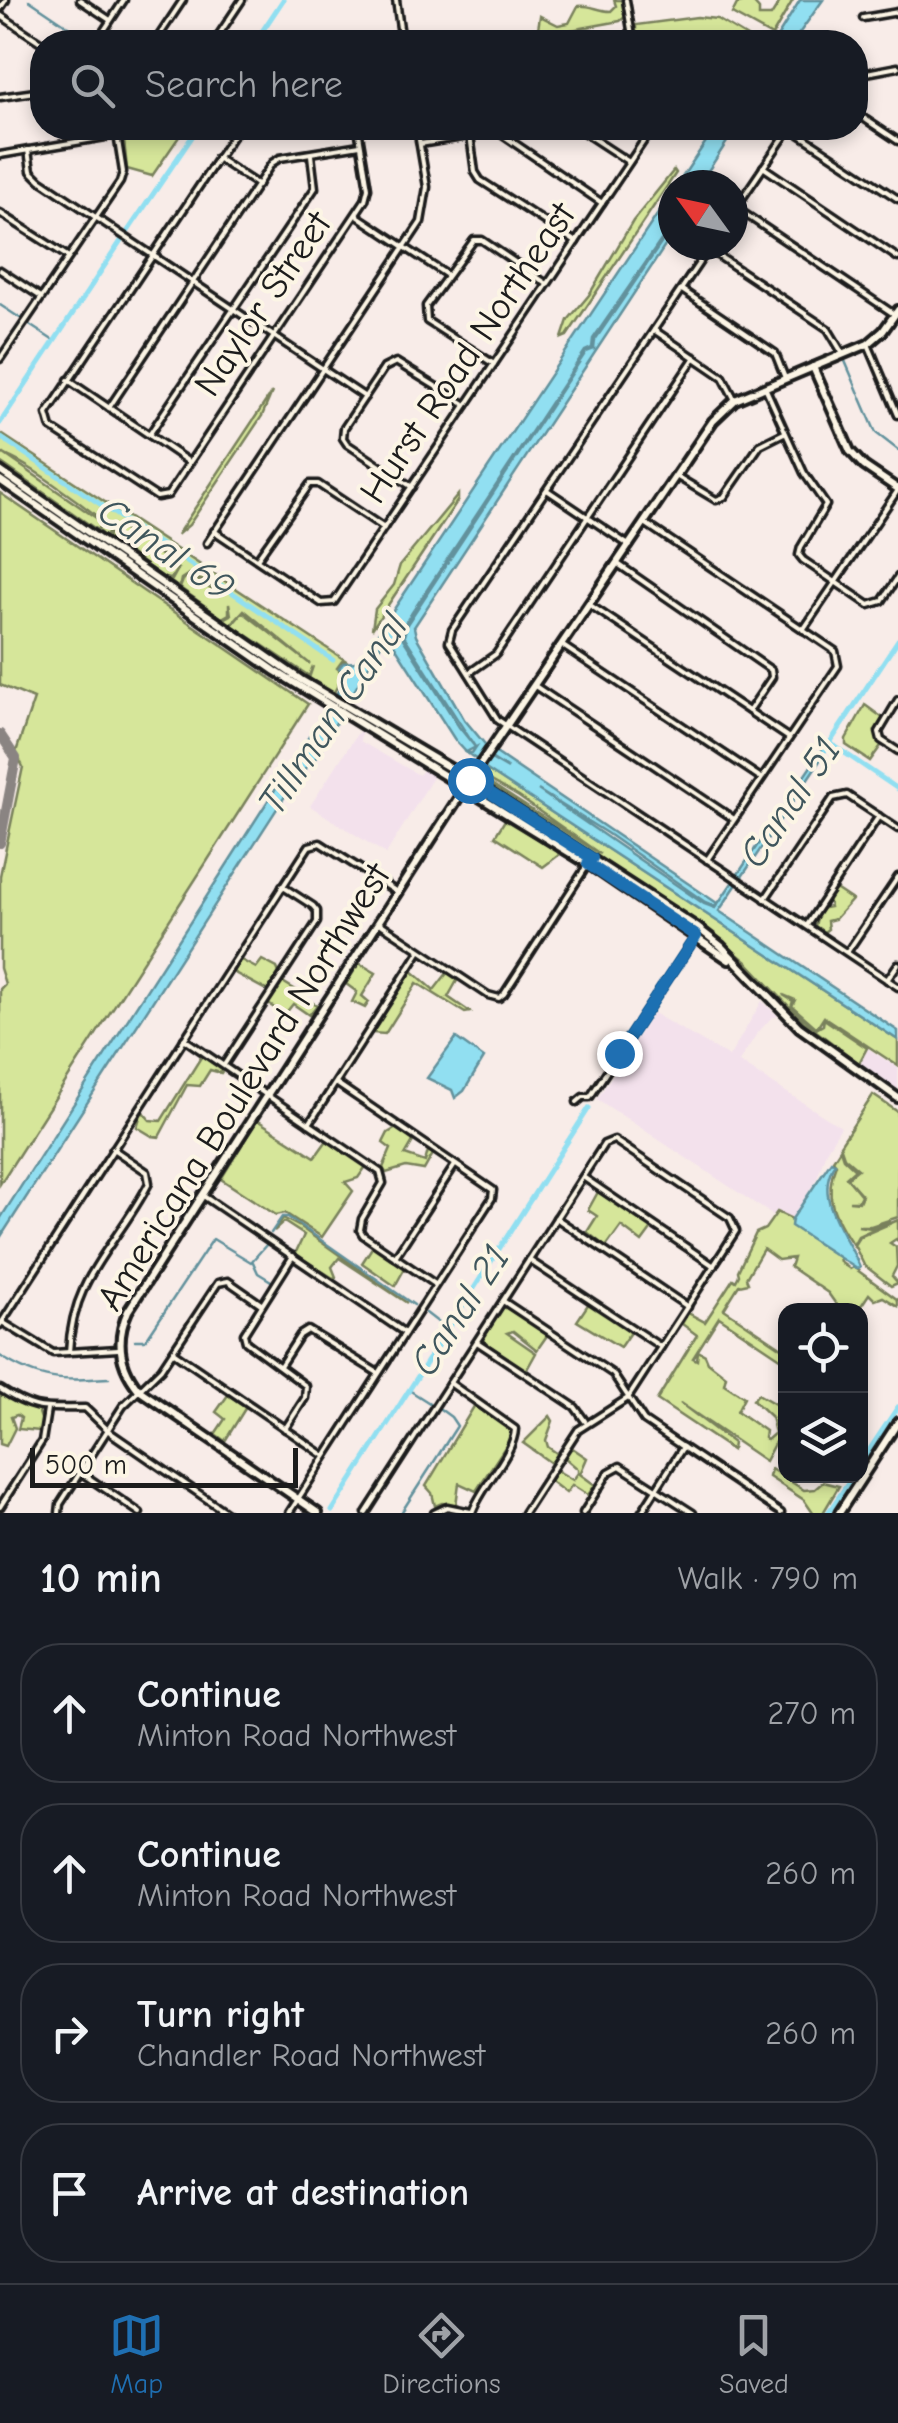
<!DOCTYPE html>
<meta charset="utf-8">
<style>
:root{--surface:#171b24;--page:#242831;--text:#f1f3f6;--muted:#9ea1a6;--line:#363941;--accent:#1f6fb2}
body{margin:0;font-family:"Comic Neue",sans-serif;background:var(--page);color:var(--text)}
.controls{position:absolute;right:30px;bottom:30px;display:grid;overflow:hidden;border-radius:20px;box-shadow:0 5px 15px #0003}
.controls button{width:90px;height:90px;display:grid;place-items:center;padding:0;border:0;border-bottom:2px solid var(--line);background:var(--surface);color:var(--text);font:50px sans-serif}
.compass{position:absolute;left:658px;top:170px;width:90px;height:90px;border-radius:50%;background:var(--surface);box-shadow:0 5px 15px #0003;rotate:303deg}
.scale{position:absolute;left:30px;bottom:25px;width:268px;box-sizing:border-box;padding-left:10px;border:5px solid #1c1c1c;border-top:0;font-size:28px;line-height:35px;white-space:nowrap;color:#1c1c1c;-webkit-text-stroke:8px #fcf5e5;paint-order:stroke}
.stop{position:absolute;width:30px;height:30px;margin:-22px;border:8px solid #1f6fb2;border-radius:50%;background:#fff}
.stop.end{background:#1f6fb2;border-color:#fff;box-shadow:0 2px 10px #0008}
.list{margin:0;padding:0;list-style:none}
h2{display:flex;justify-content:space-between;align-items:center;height:130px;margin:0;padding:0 40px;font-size:42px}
h2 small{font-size:32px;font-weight:400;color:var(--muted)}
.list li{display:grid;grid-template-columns:65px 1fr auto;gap:30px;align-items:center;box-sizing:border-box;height:140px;margin:0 20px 20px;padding:0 20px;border:2px solid var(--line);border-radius:40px}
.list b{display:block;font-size:38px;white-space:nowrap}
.list p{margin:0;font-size:32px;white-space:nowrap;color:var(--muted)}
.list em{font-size:32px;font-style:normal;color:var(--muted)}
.icon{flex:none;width:55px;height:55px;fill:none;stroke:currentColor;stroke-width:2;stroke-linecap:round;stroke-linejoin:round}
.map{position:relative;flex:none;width:898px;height:1513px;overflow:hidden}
.search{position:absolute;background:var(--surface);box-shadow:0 5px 15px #0003;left:30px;right:30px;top:30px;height:110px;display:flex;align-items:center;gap:25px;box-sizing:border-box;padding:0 35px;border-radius:40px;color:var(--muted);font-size:38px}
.sheet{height:770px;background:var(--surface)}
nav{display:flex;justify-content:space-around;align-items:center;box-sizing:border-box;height:140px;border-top:2px solid var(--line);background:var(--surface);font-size:28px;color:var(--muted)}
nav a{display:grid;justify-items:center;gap:5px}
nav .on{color:var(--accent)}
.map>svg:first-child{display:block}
.built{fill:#f3e1ec}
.green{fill:#d6e69a;stroke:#79815b;stroke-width:2.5}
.water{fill:#91dff1;stroke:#62919c;stroke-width:2.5}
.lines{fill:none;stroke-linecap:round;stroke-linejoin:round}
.stream{stroke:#62919c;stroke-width:2.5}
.canal{stroke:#91dff1;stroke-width:5}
.taxiway{stroke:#8a8482;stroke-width:10}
.minor-casing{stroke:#1c1c1c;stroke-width:11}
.tertiary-casing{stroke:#1c1c1c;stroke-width:14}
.secondary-casing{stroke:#1c1c1c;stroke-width:14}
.minor{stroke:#fcf5e5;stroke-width:4}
.tertiary{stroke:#fcf5e5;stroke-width:6}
.secondary{stroke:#fcf5e5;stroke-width:6}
.route{stroke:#1f6fb2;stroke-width:12}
.labels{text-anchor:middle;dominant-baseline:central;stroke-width:8;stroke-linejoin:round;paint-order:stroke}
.street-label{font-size:38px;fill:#1c1c1c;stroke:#fcf5e5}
.water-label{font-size:40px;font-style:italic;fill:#3f565c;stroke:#fcf5e5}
</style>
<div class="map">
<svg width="898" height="1513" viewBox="0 0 898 1513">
<rect width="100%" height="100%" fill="#f8ece8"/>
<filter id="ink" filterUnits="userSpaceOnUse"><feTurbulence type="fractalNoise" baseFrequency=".01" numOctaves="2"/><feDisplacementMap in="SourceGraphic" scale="20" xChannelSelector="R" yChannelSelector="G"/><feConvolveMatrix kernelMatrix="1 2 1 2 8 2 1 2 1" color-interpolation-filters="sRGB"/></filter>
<g filter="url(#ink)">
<!-- built -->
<g class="built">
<polygon points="359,731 373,739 361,733 360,741 419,775 424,769 407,759 435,774 386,854 310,806"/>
<polygon points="762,1001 778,1016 771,1018 756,1035 739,1062 841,1127 826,1151 817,1178 792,1219 778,1212 774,1216 597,1099 653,1013 729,1057"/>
<polygon points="867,1048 898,1068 898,1089 859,1063"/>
</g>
<!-- green -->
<g class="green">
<path d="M614,0H622L625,17L620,21L538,36L533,34L538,29L540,16L558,25L569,23L578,6C589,4 599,11 611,11L616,6Z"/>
<polygon points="781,0 793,0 772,36 732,14 737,4 752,1 759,9 759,16 771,16"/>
<polygon points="697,17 717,19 747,37 745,41 729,39 726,42 636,42 636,25"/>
<polygon points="153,128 185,128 152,176 127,169 124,140 156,138"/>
<polygon points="674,170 676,173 567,336 562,338 568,320 589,295 633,221"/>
<polygon points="272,392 262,416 189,525 177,535"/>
<path d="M0,433L348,662L342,661L337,668L344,674L333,694L309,678L313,666L309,676L232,625L243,612L310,664L244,610L231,624L224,619L231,615L229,603V614L222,618L180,588L183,580L190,575L217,593L208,583L189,574L181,579L179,588L168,580H172L178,569C158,552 137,526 110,528L105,537L98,531L103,521C83,505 19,456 0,454Z"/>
<polygon points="4,454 102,522 97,530 0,462 0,456"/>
<polygon points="0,493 308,704 0,1184 0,989 5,984 0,968 0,876 23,767 16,752 34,699 0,685"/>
<polygon points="458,495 458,500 372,629 375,609 394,585 400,565"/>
<polygon points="122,529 144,541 177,569 171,579 164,578 107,537 110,530"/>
<path d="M865,705L883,718C877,728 875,734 883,743L870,761L846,745V739Z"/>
<polygon points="486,770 482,778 600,854 519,797 483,776 489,771 898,1040 898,1066 824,1017 817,1028 792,1006 795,1000 783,995 793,1001 791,1007 816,1029 823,1025 824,1019 867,1048 859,1063 804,1022 747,962 713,934 585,848 477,782"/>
<polygon points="505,820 557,851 559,855 543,867 495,836"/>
<polygon points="834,888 852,900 835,919 827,921 828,929 824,932 815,926 819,909 830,907 828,899"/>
<polygon points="239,959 256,968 262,960 277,968 279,973 268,991 231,971"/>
<polygon points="359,963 376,973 362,996 369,1002 365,1008 352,1002 357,992 346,984"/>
<polygon points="411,970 434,990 448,972 458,979 448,997 470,1012 465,1013 417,983 385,1034 371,1033"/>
<polygon points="281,981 299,992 297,995 317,1005 309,1015 293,1004 285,1014 268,1004"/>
<polygon points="203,1054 223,1070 221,1073 210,1070 200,1086 187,1085 159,1137 152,1136 137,1127 142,1111 150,1120 161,1121"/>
<path d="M873,1095L898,1112V1217L871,1226H858L871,1228L891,1221L858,1236L853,1245C834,1217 823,1195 836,1164L833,1160L840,1149L843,1158L855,1169L846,1177L861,1195L858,1201H849L859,1202L862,1195L847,1178L858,1169L844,1157L840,1145Z"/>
<polygon points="257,1120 315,1157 328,1139 367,1165 358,1178 345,1182 353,1191 322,1237 285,1213 276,1215 221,1179"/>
<polygon points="398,1127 415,1138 405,1155 425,1162 428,1151 433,1154 424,1170 406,1167 386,1173 383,1168 391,1149 383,1143 388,1133"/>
<polygon points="598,1192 653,1227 642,1242 621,1226 606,1247 587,1232 597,1216 588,1210"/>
<polygon points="777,1212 792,1219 792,1226 839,1257 840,1262 850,1269 853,1267 898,1300 898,1306 883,1297 875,1300 869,1294 861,1306 864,1313 861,1320 860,1310 840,1310 828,1293 790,1267 793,1258 778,1260 763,1249 746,1278 748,1283 739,1285 724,1309 785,1350 785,1361 719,1317 693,1358 697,1360 698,1351 705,1355 708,1362 726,1376 724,1384 744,1397 737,1411 765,1431 764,1438 767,1440 775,1433 771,1417 753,1400 758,1394 785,1410 785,1423 765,1461 680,1403 733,1443 732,1450 657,1400 697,1335 682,1324 688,1313 705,1322 733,1279 736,1281 739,1275 738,1271 756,1233 765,1229"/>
<polygon points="283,1218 300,1227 407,1303 339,1258 332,1267 336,1277 333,1278 295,1254 304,1235 284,1222 274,1231"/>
<polygon points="898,1220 898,1241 896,1239 890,1243 896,1247 897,1266 892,1276 898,1283 891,1286 864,1265 854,1245 859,1237"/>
<polygon points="373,1246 405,1268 395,1286 362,1263"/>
<polygon points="589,1303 629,1328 631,1331 620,1347 577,1321"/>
<polygon points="503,1306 548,1334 537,1350 513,1331 507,1333 536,1353 526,1371 482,1340"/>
<polygon points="6,1395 38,1410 43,1424 39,1431 18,1429 21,1418 17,1415 11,1417 15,1428 6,1446 0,1444 0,1396"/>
<polygon points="228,1395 246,1407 225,1441 215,1434 225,1419 216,1412"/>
<polygon points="476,1403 503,1421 512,1432 509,1441 476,1491 459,1483 456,1505 442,1503 435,1506 432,1493 426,1486"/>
<polygon points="550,1416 553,1421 546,1440 548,1447 558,1454 551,1463 523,1443"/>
<polygon points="571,1447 587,1458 580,1474 595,1485 588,1495 572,1485 566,1493 549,1480 556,1470 573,1480 578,1473 578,1469 564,1457"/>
<polygon points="771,1469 804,1490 815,1489 823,1482 839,1486 823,1513 813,1513 804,1500 769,1477"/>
</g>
<!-- water -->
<g class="water">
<polygon points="800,0 823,0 793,42 774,42"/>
<polygon points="715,128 736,128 699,185 677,185"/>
<polygon points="673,191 673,223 593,339 592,348 585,351 405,623 402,637 459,727 475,747 404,636 407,624 586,352 594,349 595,340 673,226 673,234 414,627 416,636 464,719 489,749 480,762 467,753 472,753 476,747 466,752 455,740 391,640 384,639 315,759 298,776 0,1238 0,1219 342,685 346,674 339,668 343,663 355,662 362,657"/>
<polygon points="826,744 827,748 819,762 719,911 898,1031 898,1040 484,768 491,759 508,769 491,758 483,764 493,751 717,903 715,906 705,902 608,834 538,790 704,904 715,908"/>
<polygon points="456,1038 484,1058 464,1091 455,1098 452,1090 427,1078"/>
<path d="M831,1161L835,1163C812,1198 847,1235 860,1267L857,1269L791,1226L792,1219Z"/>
</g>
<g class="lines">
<!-- stream -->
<g class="stream">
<polyline points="29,0 81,35 99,40"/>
<polyline points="0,305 23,320"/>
<polyline points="28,324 54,341"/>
<polyline points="845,361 876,433 898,450"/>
<polyline points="271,1233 282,1217 288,1217 414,1305"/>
<polyline points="253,1262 258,1273 271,1281"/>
<polyline points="426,1313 448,1330"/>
<polyline points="135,1340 145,1340 149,1335 213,1239 251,1262 267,1244"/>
<path d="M0,1356C41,1382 62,1381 109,1378"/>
<polyline points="409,1390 431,1404"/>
<polyline points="401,1513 457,1426 451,1417 440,1409"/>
</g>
<!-- canal -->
<g class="canal">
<polyline points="255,42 283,0"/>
<polyline points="128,231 198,128"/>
<polyline points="0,423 121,241"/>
<polyline points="0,437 333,660"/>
<polyline points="830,743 898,789"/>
<polyline points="825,750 898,640"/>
<polyline points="860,1464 898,1407"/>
<polyline points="332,1511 589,1108"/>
<polyline points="828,1513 853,1476"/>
</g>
<!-- taxiway -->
<polyline class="taxiway" points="0,734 16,758 0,843"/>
<defs>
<g id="minor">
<polyline points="80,0 110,20"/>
<polyline points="396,0 402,42"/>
<polyline points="626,0 633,42"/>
<polyline points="0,9 6,0"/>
<polyline points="0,15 42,43"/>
<polyline points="863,18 898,12"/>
<polyline points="102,42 103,32 124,0"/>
<polyline points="155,42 183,0"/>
<polyline points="214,42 242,0"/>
<polyline points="856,75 898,67"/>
<polyline points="0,97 42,91"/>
<polyline points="856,113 898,141"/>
<polyline points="238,128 47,414 51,428 157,497 168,495 365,200 368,188 358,128"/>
<polyline points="577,128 629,162"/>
<polyline points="790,128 898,199"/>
<polyline points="470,135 475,172 480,180 576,242"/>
<polyline points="420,144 492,132 501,134 602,203"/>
<polyline points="28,150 31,171 40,180 365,397"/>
<polyline points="0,155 117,135"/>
<polyline points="217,158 258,185"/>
<polyline points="763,167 898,258"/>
<polyline points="736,208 894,314"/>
<polyline points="733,212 790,128"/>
<polyline points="0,213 67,256"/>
<polyline points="356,215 447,275"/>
<polyline points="711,245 452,630 449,642 498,720 898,987"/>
<polyline points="708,249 828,329 843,354"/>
<polyline points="0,270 41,297"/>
<polyline points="682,290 775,353 785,378"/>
<polyline points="654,330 723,377 735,400"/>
<polyline points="868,344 898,415"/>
<polyline points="0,359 120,182 123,172 116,128"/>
<polyline points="494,364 427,321 426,306 474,240 482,240 547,284"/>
<polyline points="68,380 189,462"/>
<polyline points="765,387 804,473 826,505 801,547 799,555 803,560 869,605 882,601 898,577"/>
<polyline points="109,408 272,163 280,158 360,145"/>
<polyline points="149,435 315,188 311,155"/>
<polyline points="676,476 716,500 724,497 760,445 784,433"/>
<polyline points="412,487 347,444 343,438 344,428 384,368 396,362 466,405"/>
<polyline points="547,490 630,546"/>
<polyline points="645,523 835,651 838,666 707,860"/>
<polyline points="214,531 321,603 334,602 645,139 647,128"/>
<polyline points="207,543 421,222 427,187 417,128"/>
<polyline points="257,559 310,484 318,484 384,528"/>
<polyline points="618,564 771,670 772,677 749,711"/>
<polyline points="590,605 789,738"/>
<polyline points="803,630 898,490"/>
<polyline points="563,646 761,778"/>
<polyline points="469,673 496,654 695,357"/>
<polyline points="535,686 734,819"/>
<polyline points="898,700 879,732 881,740 898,751"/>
<polyline points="765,899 833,798 847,795 898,829"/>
<polyline points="378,922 488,995 499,998 504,994 588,864"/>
<polyline points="807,925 879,816"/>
<polyline points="848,951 898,877"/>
<polyline points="887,980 898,964"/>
<polyline points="184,1039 380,1172 383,1183 362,1219 360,1230 363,1235 435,1284"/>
<polyline points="224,1065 317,922 317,911 313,906 282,886"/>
<polyline points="577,1102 583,1097 590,1097 696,936"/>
<polyline points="309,1124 420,951"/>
<polyline points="583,1177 714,1266"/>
<polyline points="202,1195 405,1333"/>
<polyline points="556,1218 688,1307"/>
<polyline points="395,1257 455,1165"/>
<polyline points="529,1260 661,1347"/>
<polyline points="503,1301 613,1374 644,1421 781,1513"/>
<polyline points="2,1322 53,1353 118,1349"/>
<polyline points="0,1325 309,846 320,843 397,892"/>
<polyline points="477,1342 575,1407 585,1421"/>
<path d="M69,1352C72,1275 117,1246 149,1183L147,1172L113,1149"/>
<polyline points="173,1352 325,1456"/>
<polyline points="280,1366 300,1335 308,1330 378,1373"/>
<path d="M450,1383L515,1429C514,1455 481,1486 472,1513"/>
<path d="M0,1389C36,1412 44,1408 85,1408L111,1433L227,1513"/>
<polyline points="285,1429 305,1398 306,1386 246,1342 244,1334 293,1256"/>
<polyline points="80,1472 140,1513"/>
<polyline points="0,1507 42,1441 47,1410"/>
<polyline points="59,1513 60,1504 123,1406 161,1369 218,1283 228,1281 261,1304"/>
<polyline points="289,1513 492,1198 493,1190 336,1083"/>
<polyline points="366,1513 604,1144 614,1140 730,1218 736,1231 628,1398 578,1430 524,1513"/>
<polyline points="434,1513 447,1507 471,1512"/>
<polyline points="583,1513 609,1472 620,1466 693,1513"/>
<polyline points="641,1513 683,1447"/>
</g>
<g id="tertiary">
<polyline points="813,367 850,451 864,466 898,489"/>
<path d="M318,1513L139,1390C119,1366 115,1340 128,1311L475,772L713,421L735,400L868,344L883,331L898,310"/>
</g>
<g id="secondary">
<polyline points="0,471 301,680 470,780 698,928 721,946 799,1027 898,1098"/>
<polyline points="0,480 275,671 588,864 729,960"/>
<polyline points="839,1513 898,1422"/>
</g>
</defs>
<!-- minor casing -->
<use href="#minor" class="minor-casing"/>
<!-- tertiary casing -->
<use href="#tertiary" class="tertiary-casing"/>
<!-- secondary casing -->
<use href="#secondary" class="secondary-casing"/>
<!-- minor -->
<use href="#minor" class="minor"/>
<!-- tertiary -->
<use href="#tertiary" class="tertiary"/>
<!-- secondary -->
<use href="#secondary" class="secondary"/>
</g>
</g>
<g class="lines" filter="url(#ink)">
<!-- route -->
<polyline class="route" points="470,780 592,858 588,864 696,936 619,1053"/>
</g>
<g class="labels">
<!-- street labels -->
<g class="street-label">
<text transform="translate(263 304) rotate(-56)">Naylor Street</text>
<text transform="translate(468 353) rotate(-56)">Hurst Road Northeast</text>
<text transform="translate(244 1087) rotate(-58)">Americana Boulevard Northwest</text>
</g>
<!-- water labels -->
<g class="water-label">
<text transform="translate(166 549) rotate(34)">Canal 69</text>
<text transform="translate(333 714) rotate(-56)">Tillman Canal</text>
<text transform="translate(790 802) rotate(-56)">Canal 51</text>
<text transform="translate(460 1310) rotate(-57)">Canal 21</text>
</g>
</g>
</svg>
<div class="controls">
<button><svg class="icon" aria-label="locate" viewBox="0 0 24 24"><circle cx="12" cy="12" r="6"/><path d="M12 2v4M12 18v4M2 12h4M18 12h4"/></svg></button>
<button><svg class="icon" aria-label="layers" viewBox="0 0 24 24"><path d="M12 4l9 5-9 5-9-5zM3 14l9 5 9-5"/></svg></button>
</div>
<svg class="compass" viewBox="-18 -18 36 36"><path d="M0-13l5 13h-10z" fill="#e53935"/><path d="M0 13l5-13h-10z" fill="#9ea1a6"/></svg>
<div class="scale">500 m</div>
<div class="stop" style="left:470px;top:780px"></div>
<div class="stop end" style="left:619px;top:1053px"></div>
<div class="search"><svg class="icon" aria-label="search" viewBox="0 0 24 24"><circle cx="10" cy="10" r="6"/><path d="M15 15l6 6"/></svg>Search here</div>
</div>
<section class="sheet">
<h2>10 min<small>Walk · 790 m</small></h2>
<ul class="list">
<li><svg class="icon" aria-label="ahead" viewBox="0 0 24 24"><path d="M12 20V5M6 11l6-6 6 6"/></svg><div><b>Continue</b><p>Minton Road Northwest</p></div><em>270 m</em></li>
<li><svg class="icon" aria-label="ahead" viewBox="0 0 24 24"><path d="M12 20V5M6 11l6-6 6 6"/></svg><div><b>Continue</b><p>Minton Road Northwest</p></div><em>260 m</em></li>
<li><svg class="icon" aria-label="right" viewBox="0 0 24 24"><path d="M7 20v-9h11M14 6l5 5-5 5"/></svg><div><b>Turn right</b><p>Chandler Road Northwest</p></div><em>260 m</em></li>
<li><svg class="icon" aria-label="arrive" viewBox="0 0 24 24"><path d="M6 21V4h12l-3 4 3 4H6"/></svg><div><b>Arrive at destination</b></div></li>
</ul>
</section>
<nav>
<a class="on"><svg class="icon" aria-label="map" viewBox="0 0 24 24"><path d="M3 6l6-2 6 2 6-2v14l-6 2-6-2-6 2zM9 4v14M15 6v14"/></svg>Map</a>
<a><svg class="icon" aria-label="directions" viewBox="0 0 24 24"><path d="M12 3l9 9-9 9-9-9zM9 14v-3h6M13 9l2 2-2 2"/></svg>Directions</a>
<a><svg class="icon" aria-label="saved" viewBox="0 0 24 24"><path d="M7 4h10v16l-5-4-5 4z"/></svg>Saved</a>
</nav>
